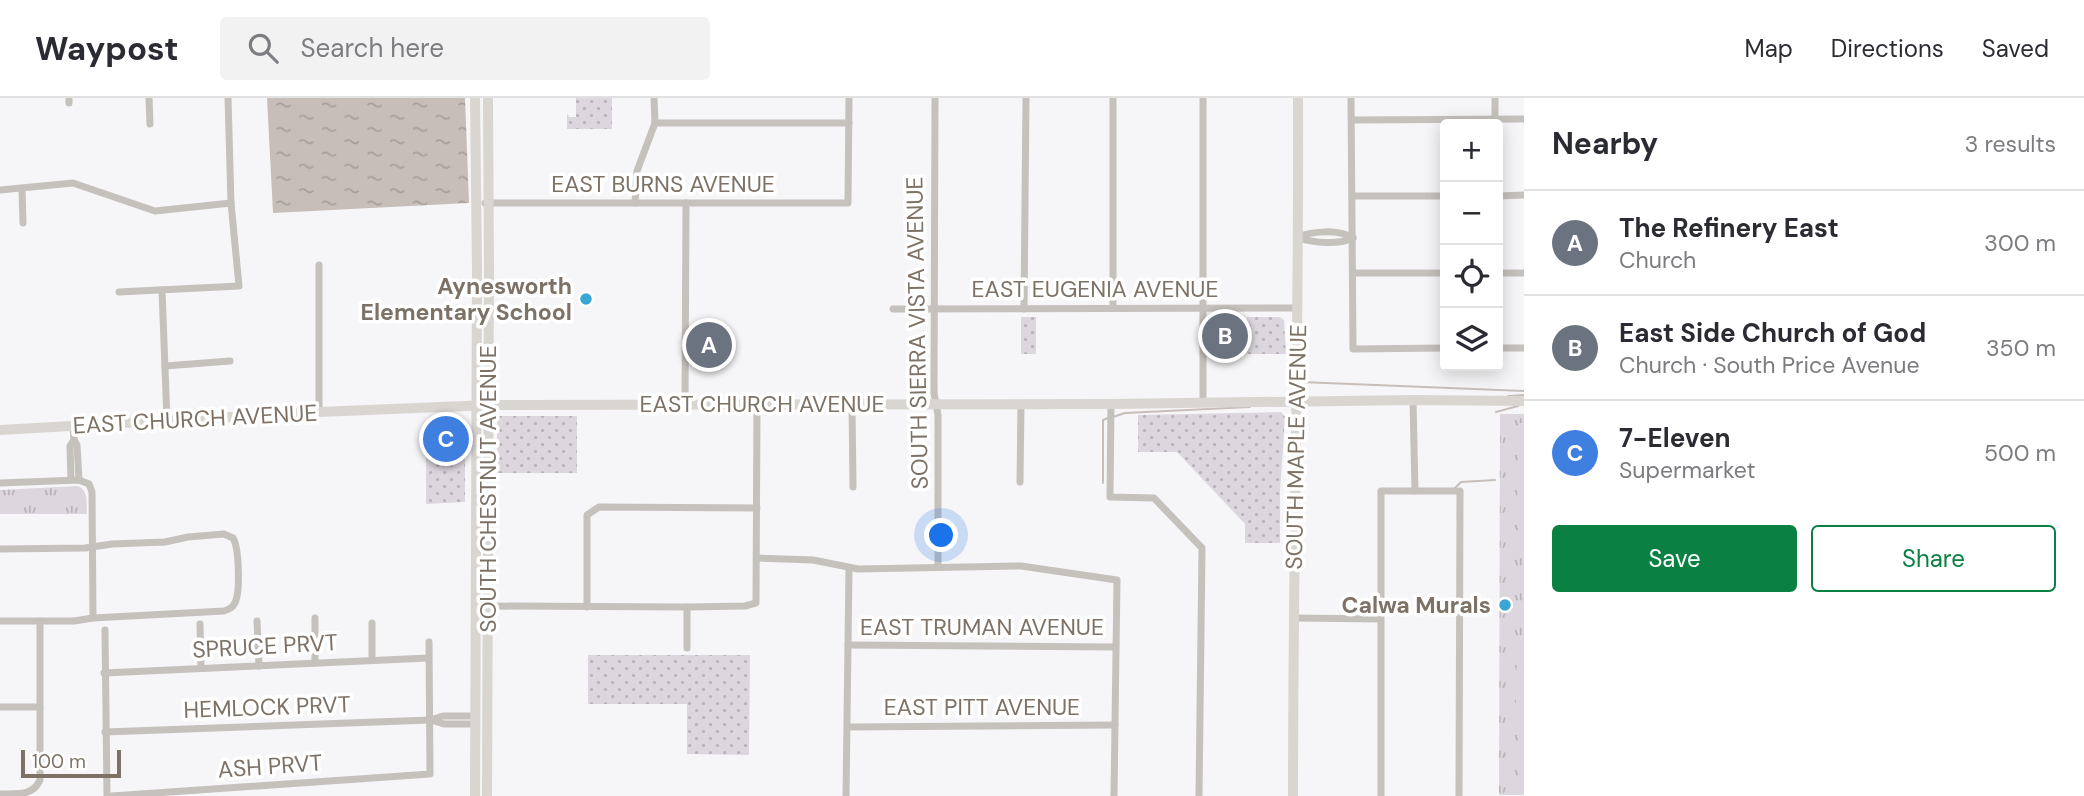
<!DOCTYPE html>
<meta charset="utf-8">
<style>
:root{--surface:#fff;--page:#f2f2f3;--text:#2b2b33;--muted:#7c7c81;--line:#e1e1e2;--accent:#0b8043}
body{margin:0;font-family:"DM Sans",sans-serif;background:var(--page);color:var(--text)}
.controls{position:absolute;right:21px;top:21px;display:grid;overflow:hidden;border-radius:7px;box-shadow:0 4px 18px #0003}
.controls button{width:63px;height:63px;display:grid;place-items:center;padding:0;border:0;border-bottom:2px solid var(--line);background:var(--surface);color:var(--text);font:35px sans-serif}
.scale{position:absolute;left:21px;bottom:18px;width:100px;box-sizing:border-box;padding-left:7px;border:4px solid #7e7266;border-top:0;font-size:19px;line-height:24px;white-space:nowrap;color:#7e7266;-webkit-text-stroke:5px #fff;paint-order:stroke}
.you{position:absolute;left:942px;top:438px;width:24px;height:24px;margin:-18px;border:5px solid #fff;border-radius:50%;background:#1a73e8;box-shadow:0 0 0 10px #1a73e833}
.badge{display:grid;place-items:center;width:46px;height:46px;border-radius:50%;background:var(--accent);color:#fff;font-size:23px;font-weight:700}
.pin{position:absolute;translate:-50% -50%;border:4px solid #fff;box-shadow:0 2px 7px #0006}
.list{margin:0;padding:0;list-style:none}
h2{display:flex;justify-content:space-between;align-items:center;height:91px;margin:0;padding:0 28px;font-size:30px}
h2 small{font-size:23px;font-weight:400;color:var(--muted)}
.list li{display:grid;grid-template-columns:46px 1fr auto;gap:21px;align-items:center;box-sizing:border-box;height:105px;padding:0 28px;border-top:2px solid var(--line)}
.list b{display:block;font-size:26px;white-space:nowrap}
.list p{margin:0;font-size:23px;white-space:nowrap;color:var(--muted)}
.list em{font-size:23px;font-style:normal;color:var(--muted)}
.actions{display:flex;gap:14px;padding:21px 28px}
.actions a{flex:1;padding:16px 0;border:2px solid var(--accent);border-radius:7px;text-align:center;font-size:24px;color:var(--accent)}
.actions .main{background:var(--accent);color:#fff}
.icon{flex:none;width:38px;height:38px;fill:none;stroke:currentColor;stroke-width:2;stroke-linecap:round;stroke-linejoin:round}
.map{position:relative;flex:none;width:1524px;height:698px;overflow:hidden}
header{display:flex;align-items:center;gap:42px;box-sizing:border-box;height:98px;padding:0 35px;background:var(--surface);border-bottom:2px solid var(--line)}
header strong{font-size:33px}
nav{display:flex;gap:38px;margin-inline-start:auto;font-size:24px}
.search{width:490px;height:63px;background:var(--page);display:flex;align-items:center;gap:18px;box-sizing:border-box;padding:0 24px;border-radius:7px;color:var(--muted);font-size:26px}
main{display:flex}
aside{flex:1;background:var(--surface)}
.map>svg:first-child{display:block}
.grass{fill:url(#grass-dots)}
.park{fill:url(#park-tufts)}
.pitch{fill:#dcd7de}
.water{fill:url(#water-ripples)}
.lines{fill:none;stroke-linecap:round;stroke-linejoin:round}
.stream{stroke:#c7beb9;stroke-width:2}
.street{stroke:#c5c1bd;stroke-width:7}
.secondary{stroke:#d9d5d1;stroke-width:10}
.poi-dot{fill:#3ba5d3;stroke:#fff;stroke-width:2.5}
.labels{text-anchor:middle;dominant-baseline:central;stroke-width:7;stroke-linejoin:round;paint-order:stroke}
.street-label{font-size:23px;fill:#7e7266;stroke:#fff}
.poi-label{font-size:23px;font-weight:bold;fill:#7e7266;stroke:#fff;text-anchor:end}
</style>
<header>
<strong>Waypost</strong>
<div class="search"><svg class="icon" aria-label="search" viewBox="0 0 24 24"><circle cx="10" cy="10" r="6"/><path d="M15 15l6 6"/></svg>Search here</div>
<nav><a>Map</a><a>Directions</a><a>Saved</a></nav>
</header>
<main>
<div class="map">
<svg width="1524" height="698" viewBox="0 0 1524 698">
<defs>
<pattern id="grass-dots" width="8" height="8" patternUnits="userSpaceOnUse" patternTransform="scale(1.75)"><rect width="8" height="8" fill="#dcd7de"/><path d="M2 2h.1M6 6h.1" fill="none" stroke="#b8b3b8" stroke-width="1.8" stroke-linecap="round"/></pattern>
<pattern id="park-tufts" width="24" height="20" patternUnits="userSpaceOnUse" patternTransform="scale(1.75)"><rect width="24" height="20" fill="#dcd7de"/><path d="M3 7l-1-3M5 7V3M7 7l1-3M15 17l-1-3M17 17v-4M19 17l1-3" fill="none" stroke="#b8b3b8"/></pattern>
<pattern id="water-ripples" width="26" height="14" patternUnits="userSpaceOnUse" patternTransform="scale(1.75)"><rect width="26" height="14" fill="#c7beb9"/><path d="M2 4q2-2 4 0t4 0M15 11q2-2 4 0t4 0" fill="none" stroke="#a79f9a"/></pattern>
</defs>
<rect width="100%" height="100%" fill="#f6f6f8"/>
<!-- grass -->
<g class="grass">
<polygon points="576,0 612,0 612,31 567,31 567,15 569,19 576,19"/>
<rect x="1021" y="219" width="15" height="37"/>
<polygon points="1247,219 1280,219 1284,222 1286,256 1247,256"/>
<polygon points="1281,314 1285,319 1280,393 1280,445 1245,445 1245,426 1177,354 1138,354 1138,317"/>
<rect x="497" y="318" width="80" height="57"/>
<polygon points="426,359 465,359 465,404 426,406"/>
<polygon points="588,557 750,557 749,657 687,656 687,606 588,606"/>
</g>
<!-- park -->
<g class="park">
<polygon points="1500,316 1524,316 1524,697 1499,697"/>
<path d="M78,388C89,393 86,405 87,416H0V392Z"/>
</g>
<!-- pitch -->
<g class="pitch">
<polygon points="1518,325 1524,325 1524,434 1521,434 1517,427"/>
<polygon points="1523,546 1524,683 1518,683 1518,609 1516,608 1517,551"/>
</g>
<!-- water -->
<polygon class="water" points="267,0 465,0 469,105 273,115"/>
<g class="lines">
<!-- stream -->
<g class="stream">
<polyline points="1301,284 1524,293"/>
<polyline points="1508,298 1524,297"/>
<polyline points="1496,314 1518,308"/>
<polyline points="1113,319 1125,315 1250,309"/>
<polyline points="1103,385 1103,322 1108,320"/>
<polyline points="1454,391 1461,384 1495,382"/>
</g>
<!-- street -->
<g class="street">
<polyline points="69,0 69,5"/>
<polyline points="149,0 150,26"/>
<polyline points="935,0 934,295 938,317 938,469"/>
<polyline points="1113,0 1113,210"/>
<polyline points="1351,0 1353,251 1445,250"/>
<polyline points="1495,0 1495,20"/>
<polyline points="1352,22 1524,21"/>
<polyline points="655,25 849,25"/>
<polyline points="22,91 23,125"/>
<polyline points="0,92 73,85 155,113 231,105"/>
<polyline points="1353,98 1445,98"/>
<polyline points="1498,98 1524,97"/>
<polyline points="485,105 848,105 849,0"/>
<polyline points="635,105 637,73 655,25 654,0"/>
<path d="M1298,139C1313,133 1339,131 1353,140"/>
<path d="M1299,140C1314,145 1338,147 1353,140"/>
<polyline points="319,167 319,314"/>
<polyline points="1353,175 1445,175"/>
<polyline points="1498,175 1524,175"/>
<polyline points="162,192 167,323"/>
<polyline points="119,194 239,188 231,105 228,0"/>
<polyline points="893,211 1298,210"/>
<polyline points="1024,211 1026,0"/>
<polyline points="1498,250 1524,250"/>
<polyline points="165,268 230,263"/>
<polyline points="1413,302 1415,393"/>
<polyline points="1203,305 1203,0"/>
<polyline points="852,306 853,389"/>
<polyline points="1111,306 1110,399 1154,400 1202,450 1199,698"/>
<polyline points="685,307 686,105"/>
<polyline points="73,328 74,342 77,347 79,382"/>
<polyline points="71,382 70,348 74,342"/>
<polyline points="1020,384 1021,306"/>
<polyline points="0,385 79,382 89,386 92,394 93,520"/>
<path d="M0,451L85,450L112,446L165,444L188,439L224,436L233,440C239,449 240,491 236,502C234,509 230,511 224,513L93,520L74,523H0"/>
<polyline points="758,460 813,462 858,471 1021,468 1117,482 1114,698"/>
<polyline points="484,508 687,509 745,508 756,505 757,306"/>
<polyline points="587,509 587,417 599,409 757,410"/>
<polyline points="687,509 687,550"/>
<polyline points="315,520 315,565"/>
<polyline points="1293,520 1380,521"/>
<polyline points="257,523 259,568"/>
<polyline points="372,525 372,562"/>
<polyline points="200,526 201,570"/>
<polyline points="105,532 107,698"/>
<polyline points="848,547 1115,549"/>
<polyline points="104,575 428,560"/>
<polyline points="0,609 40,609"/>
<polyline points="431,622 444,626 475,626"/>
<polyline points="848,629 1115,627"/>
<polyline points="105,634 430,622 443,618 475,618"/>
<path d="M0,696C18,696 33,698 40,682V523"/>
<polyline points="112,698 430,676 429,544"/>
<polyline points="846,698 849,470"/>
<polyline points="1381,698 1381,393 1460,393 1459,698"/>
</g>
<!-- secondary -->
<g class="secondary">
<polyline points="0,332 319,314 489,307 1111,306 1413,302 1524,303"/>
<polyline points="475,698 477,170 475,0"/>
<polyline points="487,698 489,169 488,0"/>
<path d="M1293,698C1293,465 1299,233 1298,0"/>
</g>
</g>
<!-- markers -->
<g class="poi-dot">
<circle cx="586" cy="201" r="7"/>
<circle cx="1505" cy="507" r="7"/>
</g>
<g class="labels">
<!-- street labels -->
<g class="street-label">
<text x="663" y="86">EAST BURNS AVENUE</text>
<text x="1095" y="191">EAST EUGENIA AVENUE</text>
<text transform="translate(917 235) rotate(-91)">SOUTH SIERRA VISTA AVENUE</text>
<text x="762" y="306">EAST CHURCH AVENUE</text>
<text transform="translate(195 321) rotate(-3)">EAST CHURCH AVENUE</text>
<text transform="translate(1296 349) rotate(-89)">SOUTH MAPLE AVENUE</text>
<text transform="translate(488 391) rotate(-90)">SOUTH CHESTNUT AVENUE</text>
<text x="982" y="529">EAST TRUMAN AVENUE</text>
<text transform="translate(265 548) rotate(-3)">SPRUCE PRVT</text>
<text transform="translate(267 609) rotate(-2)">HEMLOCK PRVT</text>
<text x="982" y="609">EAST PITT AVENUE</text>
<text transform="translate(270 668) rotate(-4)">ASH PRVT</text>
</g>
<!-- poi labels -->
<g class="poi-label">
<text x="572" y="188">Aynesworth<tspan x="572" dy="26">Elementary School</tspan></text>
<text x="1491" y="507">Calwa Murals</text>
</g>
</g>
</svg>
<div class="controls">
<button>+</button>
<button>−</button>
<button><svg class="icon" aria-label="locate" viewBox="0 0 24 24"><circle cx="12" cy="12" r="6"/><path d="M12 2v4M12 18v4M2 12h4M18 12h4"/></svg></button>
<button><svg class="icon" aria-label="layers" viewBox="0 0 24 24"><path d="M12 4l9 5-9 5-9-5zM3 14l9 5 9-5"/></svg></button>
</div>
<div class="scale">100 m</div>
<div class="you"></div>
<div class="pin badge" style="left:709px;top:247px;background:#6b7280">A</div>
<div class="pin badge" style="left:1225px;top:238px;background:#6b7280">B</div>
<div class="pin badge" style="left:446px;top:341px;background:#3f7fe0">C</div>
</div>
<aside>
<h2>Nearby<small>3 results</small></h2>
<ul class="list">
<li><span class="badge" style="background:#6b7280">A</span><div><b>The Refinery East</b><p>Church</p></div><em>300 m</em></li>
<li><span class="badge" style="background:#6b7280">B</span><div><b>East Side Church of God</b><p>Church · South Price Avenue</p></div><em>350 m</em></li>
<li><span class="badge" style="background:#3f7fe0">C</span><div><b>7-Eleven</b><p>Supermarket</p></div><em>500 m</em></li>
</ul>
<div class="actions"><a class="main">Save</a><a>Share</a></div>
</aside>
</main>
